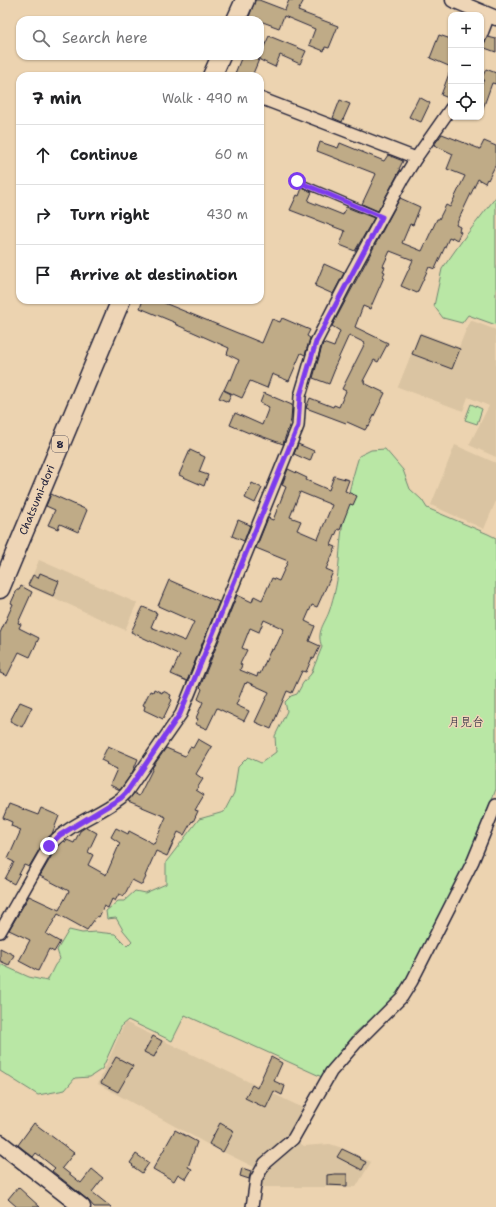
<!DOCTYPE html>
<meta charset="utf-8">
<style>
:root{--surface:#fff;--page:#f2f2f2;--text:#202124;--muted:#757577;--line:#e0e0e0}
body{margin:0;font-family:"Shantell Sans","Klee One",sans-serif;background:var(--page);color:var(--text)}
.controls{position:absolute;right:12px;top:12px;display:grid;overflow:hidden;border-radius:8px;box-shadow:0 1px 3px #0004}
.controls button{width:36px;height:36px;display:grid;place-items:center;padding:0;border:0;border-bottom:1px solid var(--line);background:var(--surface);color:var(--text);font:20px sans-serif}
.stop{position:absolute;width:12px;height:12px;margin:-9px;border:3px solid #7c3aed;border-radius:50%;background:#fff}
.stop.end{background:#7c3aed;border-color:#fff;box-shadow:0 1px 4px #0008}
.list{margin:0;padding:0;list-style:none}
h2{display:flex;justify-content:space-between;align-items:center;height:52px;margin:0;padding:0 16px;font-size:17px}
h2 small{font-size:13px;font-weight:400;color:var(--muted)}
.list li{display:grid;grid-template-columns:26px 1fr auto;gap:12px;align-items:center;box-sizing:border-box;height:60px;padding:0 16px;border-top:1px solid var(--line)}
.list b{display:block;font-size:15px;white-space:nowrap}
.list em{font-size:13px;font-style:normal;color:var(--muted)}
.icon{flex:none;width:22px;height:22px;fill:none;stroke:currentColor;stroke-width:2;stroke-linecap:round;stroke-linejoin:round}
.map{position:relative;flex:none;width:496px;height:1207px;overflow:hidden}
.search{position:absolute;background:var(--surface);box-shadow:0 1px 3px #0004;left:16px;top:16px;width:248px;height:44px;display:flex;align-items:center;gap:10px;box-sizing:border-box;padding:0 14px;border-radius:12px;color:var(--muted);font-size:15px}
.panel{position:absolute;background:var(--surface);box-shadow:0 1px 3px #0004;left:16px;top:72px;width:248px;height:232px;border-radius:12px}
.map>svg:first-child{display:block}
.built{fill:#dac4a2}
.green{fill:#b9e7a5;stroke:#6e8470}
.building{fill:#bfab87;stroke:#22223b;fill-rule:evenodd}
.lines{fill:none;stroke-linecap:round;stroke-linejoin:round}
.service-casing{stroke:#22223b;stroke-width:8}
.minor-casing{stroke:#22223b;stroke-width:14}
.tertiary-casing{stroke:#22223b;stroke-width:17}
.secondary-casing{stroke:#22223b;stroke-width:19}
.primary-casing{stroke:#22223b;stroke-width:21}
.service{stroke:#eed5b6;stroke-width:5.5}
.minor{stroke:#eed5b6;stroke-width:11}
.tertiary{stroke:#eed5b6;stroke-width:14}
.secondary{stroke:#eed5b6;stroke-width:16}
.primary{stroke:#eed5b6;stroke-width:18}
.route{stroke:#7c3aed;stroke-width:5}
.labels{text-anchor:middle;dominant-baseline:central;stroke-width:3;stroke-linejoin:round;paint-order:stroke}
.shield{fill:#eed5b6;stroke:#5f5860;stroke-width:1}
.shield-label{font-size:10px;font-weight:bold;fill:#22223b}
.street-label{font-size:11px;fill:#22223b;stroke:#eed5b6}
.neighbourhood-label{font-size:12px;fill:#22223b;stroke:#eed5b6}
</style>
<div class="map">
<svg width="496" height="1207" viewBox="0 0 496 1207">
<rect width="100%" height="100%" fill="#ecd3b0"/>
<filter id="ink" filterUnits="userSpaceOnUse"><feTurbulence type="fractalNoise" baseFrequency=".025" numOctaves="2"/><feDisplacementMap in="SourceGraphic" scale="8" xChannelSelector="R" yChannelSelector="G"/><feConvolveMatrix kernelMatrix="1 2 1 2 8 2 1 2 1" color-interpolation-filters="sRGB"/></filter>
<g filter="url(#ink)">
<!-- built -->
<g class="built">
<polygon points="470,320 496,330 496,457 469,445 489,406 468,397 463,411 398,387 420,332 459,347"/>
<polygon points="455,445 496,463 496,501 484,529 431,505"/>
<polygon points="39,560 137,603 125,630 28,586"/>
<polygon points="125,1022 303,1108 288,1137 264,1154 256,1166 254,1167 209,1145 98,1084"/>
<polygon points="297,1141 304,1146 330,1144 342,1148 371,1162 356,1187 261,1187 264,1176 272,1163"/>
</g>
<!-- green -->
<g class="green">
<polygon points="496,197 496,325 468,315 462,323 443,318 434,306 442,269 464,238"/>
<polygon points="471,404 482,409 477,424 465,420"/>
<path d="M385,449L403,470L410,489L422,500L427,508L488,534L496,538V789L470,860L447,901L400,994L355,1033L322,1077L185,1015L172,1041L128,1020L122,1025L102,1069L90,1077L75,1078L65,1090L38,1095L0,1071V964L29,977L47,981L55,965L60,959L57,950L69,930L82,933L96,932L115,934L127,946L132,941L123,930L116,918L107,919L106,911L118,901H124L135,891L145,893L166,884V862L199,819L224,812L234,793L238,767L248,757L261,763L276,752L275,736L287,711L285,702L291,696L297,694L303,683L311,674L322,647C316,632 324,625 329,612C331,607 332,601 334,595C339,576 339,556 341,537C344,509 351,482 359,456L371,450Z"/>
</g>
<!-- building -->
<g class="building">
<polygon points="255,0 259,0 285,10 289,0 304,0 298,11 338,26 329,48 325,47 324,51 309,45 315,29 284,16 279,28 260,21 260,20 249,17"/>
<polygon points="439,35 451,39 451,67 430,58"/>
<polygon points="269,36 306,51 300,64 280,55 275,67 260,60 260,57 252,76 234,76 242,56 260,56 260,46 264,47"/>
<polygon points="488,37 496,39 496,52 482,47"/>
<polygon points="486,69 496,73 496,84 492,83 482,111 481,111 481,86 484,79 482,78"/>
<polygon points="450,71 451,72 451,99 441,95"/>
<polygon points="419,97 430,103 421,122 409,117"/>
<polygon points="340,100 350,104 342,122 333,118"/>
<polygon points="442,134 480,149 484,141 496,146 496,164 488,180 487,179 485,183 478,179 456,225 460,227 459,231 461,232 457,240 452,237 451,239 449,238 435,269 429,267 417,293 401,286 413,260 390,251 383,266 385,267 383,271 385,272 383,276 384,277 370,309 363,306 355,327 388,343 378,362 374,360 363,381 365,381 364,383 385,393 369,426 368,425 365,430 347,422 346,423 306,408 310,398 333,407 334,405 339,407 346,391 342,389 365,343 349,335 334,368 335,369 329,384 313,378 323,343 334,347 340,331 332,326 400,198 420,207 413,225 410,224 402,243 422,251 437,219 439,219 446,205 450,207 465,176 447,169 453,154 434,145"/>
<polygon points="320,142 338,148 340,143 384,161 388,155 403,161 399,169 400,170 378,211 362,204 376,174 317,151"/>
<polygon points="302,188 312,192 308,201 343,215 346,207 374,218 355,251 340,245 345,231 290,210 297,195 299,196"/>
<polygon points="324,264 344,273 333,294 315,286"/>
<polygon points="143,300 157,300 262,343 272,319 280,322 282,318 310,330 307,336 310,338 305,355 301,353 289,381 272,374 267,388 250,381 242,398 224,390 229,379 231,380 239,360 227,354 229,348 175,324 176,323 140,308"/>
<polygon points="420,334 460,349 452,369 412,354"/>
<polygon points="223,390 231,394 228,402 219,398"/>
<polygon points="264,393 292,405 291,420 283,444 250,432 249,433 230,425 235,413 262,425 269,407 260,403"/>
<polygon points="298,444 314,451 310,461 294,454"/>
<polygon points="190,450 205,457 199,472 208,475 204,486 179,475"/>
<path d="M288,469L307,478L306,480L329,490L334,476L349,480L345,491L357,496L353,505L350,504L340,530L338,529L331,545L336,547L326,569L333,572L317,607L312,605L305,621L315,626L309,641L320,646L314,659L312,658L306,672L302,671L292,693L287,691L271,729L255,722L269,692L247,682L246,684L245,683L236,705L249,711L244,721L217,708L207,729L195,724L198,719L196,718L203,702L198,699L202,689L200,687L237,595L252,602L254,596L262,600L272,578L279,581L288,561L256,548L268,518L273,520L286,487L282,485ZM300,492L332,505L318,539L297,530L301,521L290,517ZM264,620L284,629L276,646L275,645L273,650L271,649L260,674L258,673L257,677L240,670L242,665L240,664L247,650L242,648L250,628L259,632Z"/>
<polygon points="252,483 262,488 255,503 245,498"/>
<polygon points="51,494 87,510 78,532 60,524 58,529 48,525 55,510 46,506"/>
<polygon points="238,520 250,525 244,541 232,536"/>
<polygon points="40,573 59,581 53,596 28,585 33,575 38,578"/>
<polygon points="169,580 219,602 187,681 171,674 180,655 131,632 143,607 157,613 151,627 185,641 194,622 158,606"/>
<polygon points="21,586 32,592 18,623 21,624 19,628 39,638 30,657 19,652 7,676 0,673 0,633 13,604 11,603 17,590 19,590"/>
<polygon points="154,689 162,693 163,691 171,695 170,698 172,700 163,719 144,710 145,706 143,705 150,691 153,692"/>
<polygon points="20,702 32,707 22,727 10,721"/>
<polygon points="198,739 212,747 196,774 203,779 196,790 204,795 195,810 198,811 193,822 192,821 184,835 178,832 167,856 156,851 145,876 146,877 142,885 132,880 124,896 119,894 115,901 112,899 108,908 104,906 99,917 97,916 87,930 58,914 46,934 60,942 54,952 49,949 38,971 19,961 30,940 9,930 29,896 59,910 69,891 40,876 55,850 64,841 66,842 67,840 74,843 80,831 86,827 97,833 88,852 93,855 88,865 106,875 120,843 111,837 116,828 128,834 129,831 154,844 166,817 128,801 134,793 139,796 153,768 152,768 166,748 185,756 190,747 193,748"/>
<polygon points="108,746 138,759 132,773 120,790 110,785 117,769 106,764 107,763 101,760"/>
<polygon points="9,804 38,815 41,808 59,816 52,834 43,843 29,867 24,865 14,884 5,879 14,862 8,859 21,830 11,826 12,822 3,818"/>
<polygon points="0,948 14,955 9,965 0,961"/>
<polygon points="153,1036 162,1041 154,1057 144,1052"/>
<polygon points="116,1057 133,1066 118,1092 101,1083"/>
<polygon points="271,1057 282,1063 274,1081 285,1086 282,1095 274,1091 266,1108 245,1098 252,1085 257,1088"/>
<polygon points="34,1123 74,1153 62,1168 81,1183 92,1169 103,1178 92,1192 111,1207 94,1207 88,1200 52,1171 55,1168 36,1153 33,1157 18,1145"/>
<polygon points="220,1123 234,1131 223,1152 209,1144"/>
<polygon points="175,1130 197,1142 188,1167 192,1169 186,1179 178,1174 174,1181 153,1169"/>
<polygon points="342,1149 361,1158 360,1159 366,1162 362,1170 337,1157"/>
<polygon points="136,1154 149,1163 142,1173 132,1166 133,1165 130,1163"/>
<polygon points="242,1168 251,1171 249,1179 240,1176"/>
<polygon points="335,1174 347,1174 347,1186 327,1185 327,1175"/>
<polygon points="18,1187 40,1207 17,1207 8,1199"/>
</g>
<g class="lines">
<defs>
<polyline id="service" points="297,181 382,217"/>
<g id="minor">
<polyline points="481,36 489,15"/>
<polyline points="260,98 416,158"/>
<path d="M0,932L49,846C68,824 98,816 121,798L126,793L181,714L298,426L300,396L316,342L352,272L403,179L416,158L451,108"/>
<polyline points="252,1207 256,1179 265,1163 293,1139 331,1072 357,1042 402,997 412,981 473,861 496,805"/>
</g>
<polyline id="tertiary" points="453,0 496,18"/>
<polyline id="secondary" points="0,1143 82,1207"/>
<g id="primary">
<polyline points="236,20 245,0"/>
<polyline points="212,76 221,56"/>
<polyline points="0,589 121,300"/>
</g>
</defs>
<!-- service casing -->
<use href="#service" class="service-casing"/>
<!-- minor casing -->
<use href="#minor" class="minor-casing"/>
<!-- tertiary casing -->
<use href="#tertiary" class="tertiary-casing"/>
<!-- secondary casing -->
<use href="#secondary" class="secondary-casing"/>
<!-- primary casing -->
<use href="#primary" class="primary-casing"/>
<!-- service -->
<use href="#service" class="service"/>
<!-- minor -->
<use href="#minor" class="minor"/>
<!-- tertiary -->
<use href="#tertiary" class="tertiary"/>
<!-- secondary -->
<use href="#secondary" class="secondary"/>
<!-- primary -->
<use href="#primary" class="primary"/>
</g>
</g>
<g class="lines" filter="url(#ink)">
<!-- route -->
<polyline class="route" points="49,846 60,835 121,798 126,793 180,714 298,426 300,396 316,342 382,217 297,181"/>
</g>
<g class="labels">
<!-- shield labels -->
<rect class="shield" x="52" y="436" width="16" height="16" rx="3"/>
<g class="shield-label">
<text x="60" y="444">8</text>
</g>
<!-- street labels -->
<g class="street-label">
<text transform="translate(37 500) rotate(-67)">Chatsumi-dori</text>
</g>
<!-- neighbourhood labels -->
<g class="neighbourhood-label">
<text x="466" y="722">月見台</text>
</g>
</g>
</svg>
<div class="controls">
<button>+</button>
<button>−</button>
<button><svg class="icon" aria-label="locate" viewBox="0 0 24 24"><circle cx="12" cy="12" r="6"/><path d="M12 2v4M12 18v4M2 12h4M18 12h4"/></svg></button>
</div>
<div class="stop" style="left:297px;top:181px"></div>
<div class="stop end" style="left:49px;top:846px"></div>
<div class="search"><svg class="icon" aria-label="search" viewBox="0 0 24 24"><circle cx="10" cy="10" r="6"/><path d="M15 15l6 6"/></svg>Search here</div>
<section class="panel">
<h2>7 min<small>Walk · 490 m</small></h2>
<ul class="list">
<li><svg class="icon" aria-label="ahead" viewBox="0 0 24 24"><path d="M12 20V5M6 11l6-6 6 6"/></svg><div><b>Continue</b></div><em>60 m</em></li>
<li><svg class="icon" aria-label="right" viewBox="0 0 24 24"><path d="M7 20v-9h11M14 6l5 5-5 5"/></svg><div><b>Turn right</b></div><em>430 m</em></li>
<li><svg class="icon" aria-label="arrive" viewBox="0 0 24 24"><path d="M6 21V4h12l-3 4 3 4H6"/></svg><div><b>Arrive at destination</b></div></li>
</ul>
</section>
</div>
